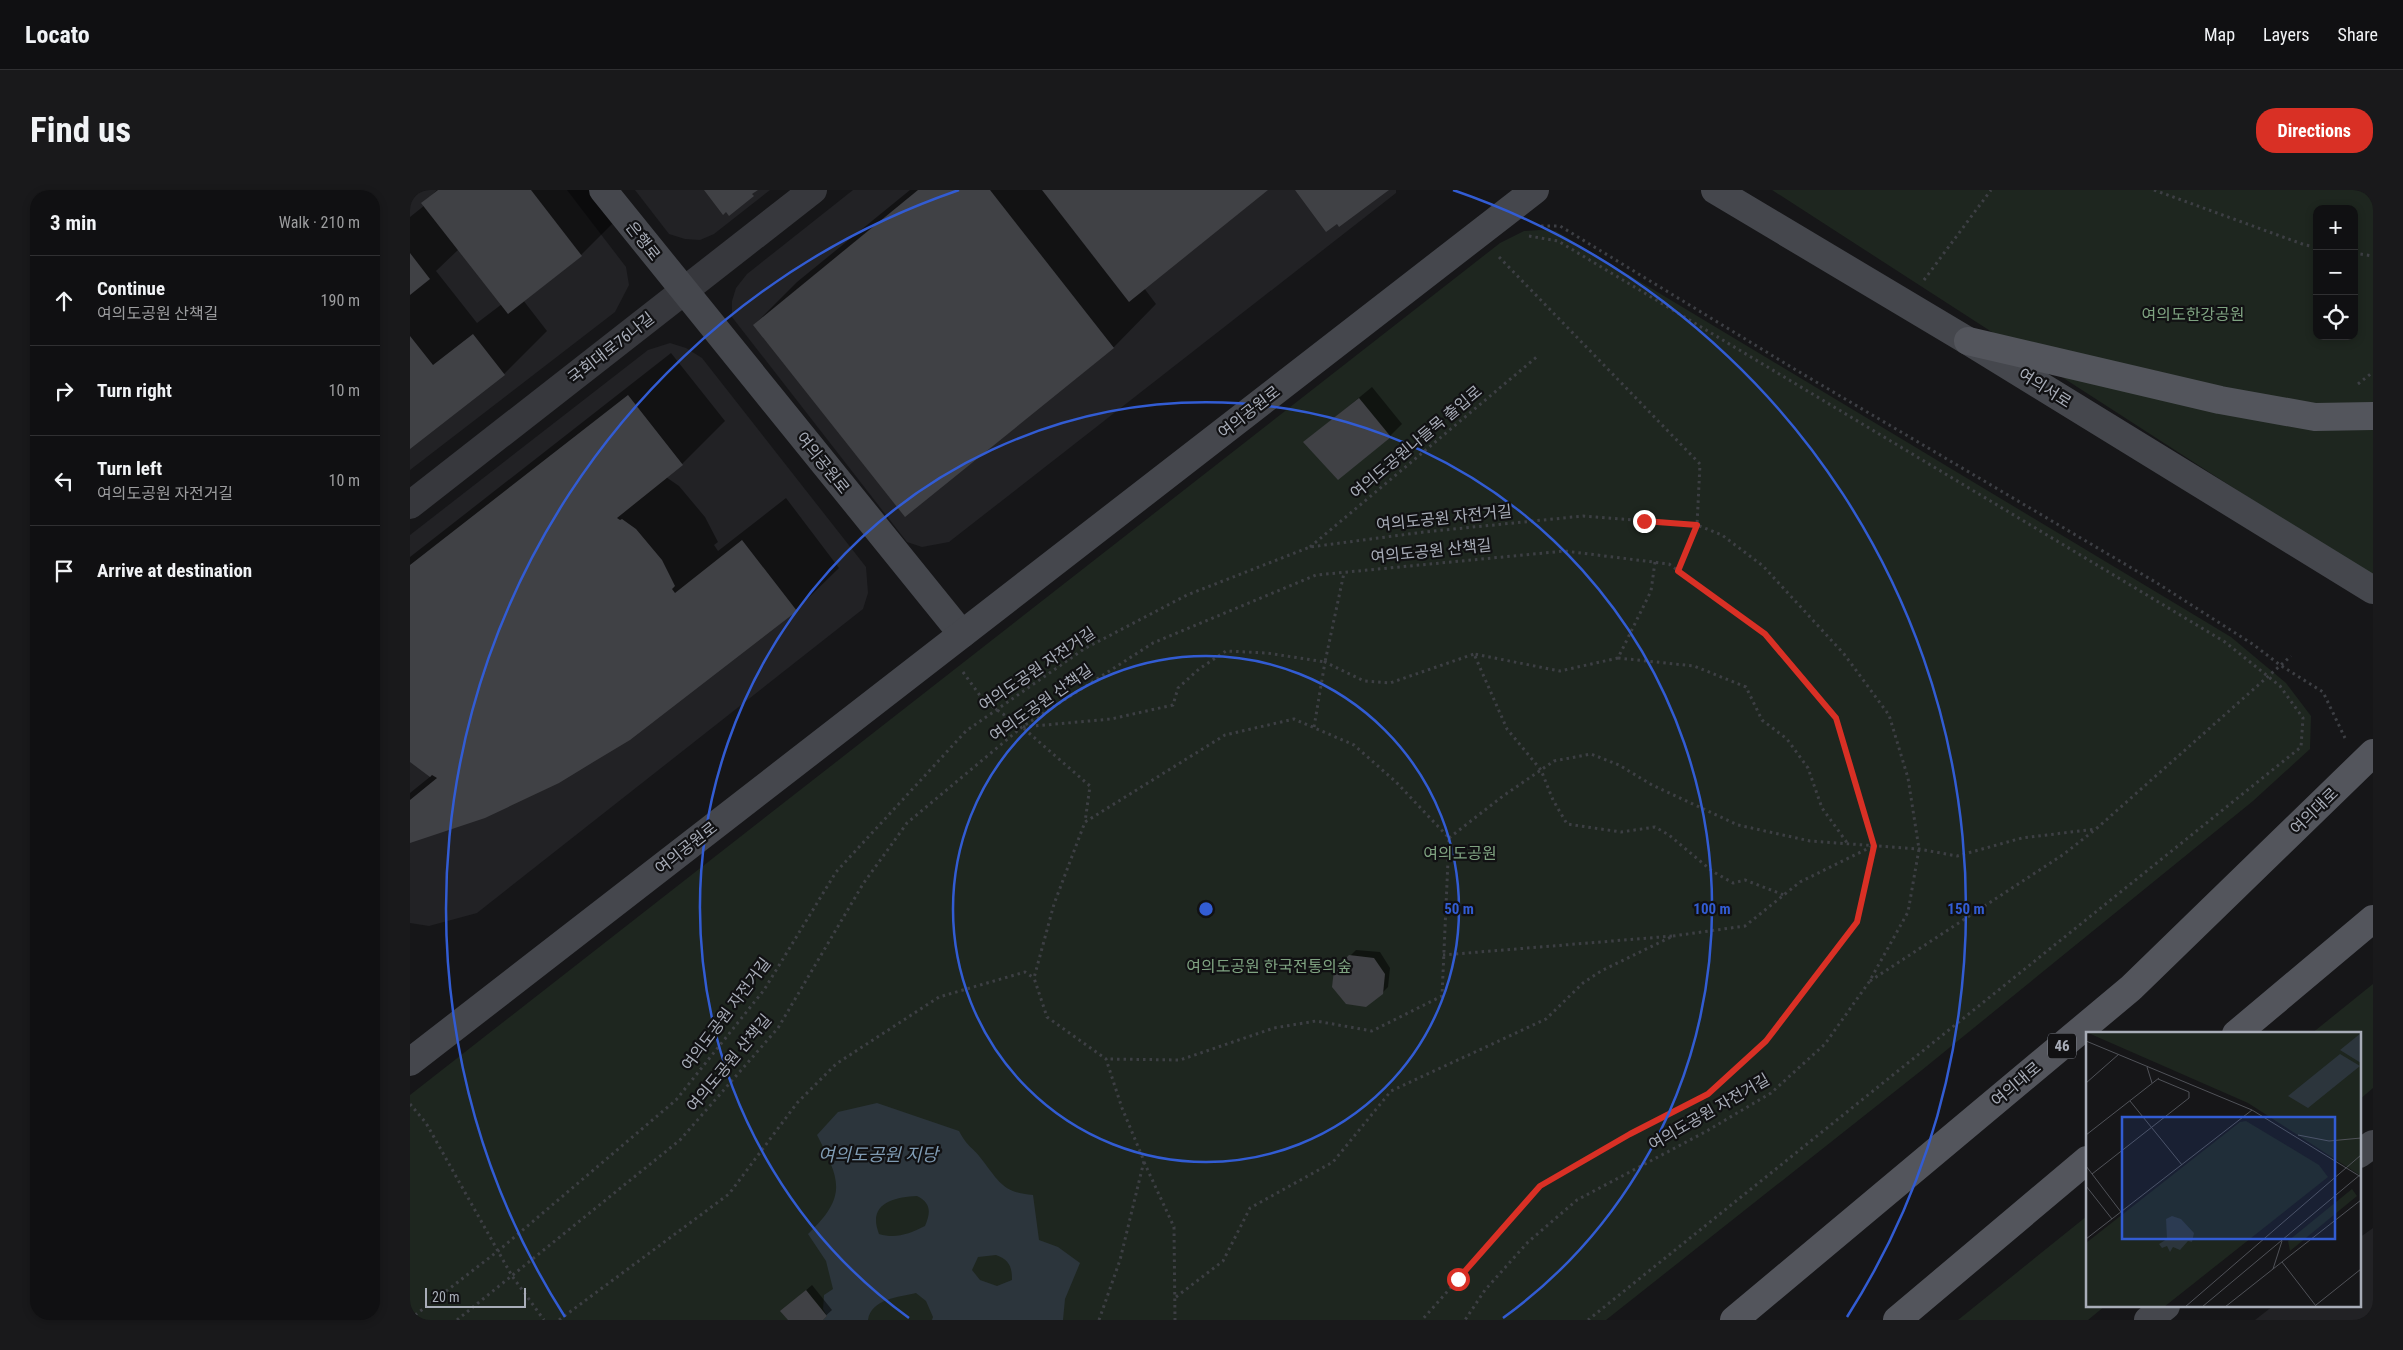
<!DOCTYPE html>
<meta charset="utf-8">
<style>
:root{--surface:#101012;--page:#19191b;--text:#f1f3f6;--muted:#9c9d9f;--line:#303032;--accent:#d93025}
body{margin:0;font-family:"Roboto Condensed","Noto Sans KR",sans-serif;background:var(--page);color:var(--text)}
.controls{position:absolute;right:15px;top:15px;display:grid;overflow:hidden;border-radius:10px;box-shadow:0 2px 8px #0003}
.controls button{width:45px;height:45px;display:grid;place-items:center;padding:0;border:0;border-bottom:1px solid var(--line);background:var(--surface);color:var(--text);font:25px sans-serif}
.scale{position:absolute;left:15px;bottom:12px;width:101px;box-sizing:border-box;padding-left:5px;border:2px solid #a8adb8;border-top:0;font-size:14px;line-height:18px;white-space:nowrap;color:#a8adb8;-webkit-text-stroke:4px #111113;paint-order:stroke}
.stop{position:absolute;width:15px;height:15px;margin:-11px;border:4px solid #d93025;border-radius:50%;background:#fff}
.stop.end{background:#d93025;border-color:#fff;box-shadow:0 1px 5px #0008}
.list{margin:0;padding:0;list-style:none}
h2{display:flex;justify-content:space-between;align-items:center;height:65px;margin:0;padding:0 20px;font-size:21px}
h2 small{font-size:16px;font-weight:400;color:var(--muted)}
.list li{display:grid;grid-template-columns:32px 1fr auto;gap:15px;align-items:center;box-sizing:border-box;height:90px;padding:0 20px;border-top:1px solid var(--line)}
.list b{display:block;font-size:19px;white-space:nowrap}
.list p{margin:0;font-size:16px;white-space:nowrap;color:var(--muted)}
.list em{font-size:16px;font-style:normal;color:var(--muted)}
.icon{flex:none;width:28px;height:28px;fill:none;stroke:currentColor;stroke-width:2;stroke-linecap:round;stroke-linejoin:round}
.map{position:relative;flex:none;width:1963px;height:1130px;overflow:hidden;border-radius:20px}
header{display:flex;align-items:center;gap:30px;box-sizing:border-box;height:70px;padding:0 25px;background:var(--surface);border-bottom:1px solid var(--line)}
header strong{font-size:24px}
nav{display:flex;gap:28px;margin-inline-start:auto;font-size:18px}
.intro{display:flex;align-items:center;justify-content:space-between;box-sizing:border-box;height:120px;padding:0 30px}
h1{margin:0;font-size:35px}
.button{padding:12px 22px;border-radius:20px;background:var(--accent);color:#fff;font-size:18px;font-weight:700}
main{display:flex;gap:30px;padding:0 30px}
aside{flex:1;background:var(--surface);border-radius:20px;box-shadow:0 2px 8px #0003}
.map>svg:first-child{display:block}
.built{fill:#222225}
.green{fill:#1e261f;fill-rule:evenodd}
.water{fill:#2c353c;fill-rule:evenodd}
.shadow{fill:#0007;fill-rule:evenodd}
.building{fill:#404145}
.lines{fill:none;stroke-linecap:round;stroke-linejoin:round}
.path{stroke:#3d3f44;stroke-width:3;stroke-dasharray:2.5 4;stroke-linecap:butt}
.street{stroke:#37383d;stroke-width:28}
.secondary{stroke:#45474d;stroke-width:28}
.primary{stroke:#53555c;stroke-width:28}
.route{stroke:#d93025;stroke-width:6}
.ring{fill:none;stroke:#325cd3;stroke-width:2.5}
.labels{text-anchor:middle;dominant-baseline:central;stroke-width:4.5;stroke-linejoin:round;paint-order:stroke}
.shield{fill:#111113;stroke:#7b7e86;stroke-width:1}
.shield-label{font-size:15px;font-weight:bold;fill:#a8adb8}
.street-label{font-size:16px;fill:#a8adb8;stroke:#111113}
.park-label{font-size:16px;fill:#7fa381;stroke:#111113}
.water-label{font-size:18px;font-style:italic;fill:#7f9bb3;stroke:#111113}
.inset-road{fill:none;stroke:#505258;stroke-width:1}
.view{fill:#325cd3;fill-opacity:0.15;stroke:#325cd3;stroke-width:2.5}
.inset-edge{fill:none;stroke:#a8adb8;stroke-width:2.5}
.centre{fill:#325cd3;stroke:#111113;stroke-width:2.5}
.ring-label{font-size:15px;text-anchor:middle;font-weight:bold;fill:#325cd3;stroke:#111113;stroke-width:4.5;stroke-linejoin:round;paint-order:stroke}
</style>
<header>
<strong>Locato</strong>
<nav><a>Map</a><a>Layers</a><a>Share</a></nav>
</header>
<div class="intro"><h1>Find us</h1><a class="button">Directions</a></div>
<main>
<aside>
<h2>3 min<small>Walk · 210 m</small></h2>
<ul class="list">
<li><svg class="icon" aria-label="ahead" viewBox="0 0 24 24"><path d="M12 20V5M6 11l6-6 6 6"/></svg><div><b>Continue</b><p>여의도공원 산책길</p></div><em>190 m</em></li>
<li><svg class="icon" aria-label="right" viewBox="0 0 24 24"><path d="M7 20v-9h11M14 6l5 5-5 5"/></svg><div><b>Turn right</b></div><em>10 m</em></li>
<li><svg class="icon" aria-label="left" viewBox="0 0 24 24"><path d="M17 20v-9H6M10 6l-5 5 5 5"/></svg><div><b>Turn left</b><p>여의도공원 자전거길</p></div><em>10 m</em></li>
<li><svg class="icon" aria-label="arrive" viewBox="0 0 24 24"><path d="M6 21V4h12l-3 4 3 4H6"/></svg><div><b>Arrive at destination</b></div></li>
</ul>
</aside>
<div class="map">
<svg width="1963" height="1130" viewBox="0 0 1963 1130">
<rect width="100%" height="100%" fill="#161618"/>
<!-- built -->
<g class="built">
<polygon points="3,0 157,0 216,77 219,95 205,122 0,280 0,2"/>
<polygon points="225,0 360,0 304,44 290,50 275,49 259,44"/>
<polygon points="443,0 986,0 986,3 539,352 512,357 497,352 322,127 322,111 326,98 337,84"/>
<polygon points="260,153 276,158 292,168 456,377 458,403 453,419 67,723 19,736 0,733 0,345 238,160"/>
<polygon points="1963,1038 1963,1130 1845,1130 1863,1116 1949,1116 1949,1048"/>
</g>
<!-- green -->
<g class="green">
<path d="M1362,0H1963V388ZM1907,19H1944V146H1907Z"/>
<polygon points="1130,40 1146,41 1821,447 1876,493 1901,526 1900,559 1843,611 1512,880 1196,1130 0,1130 0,905 1090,53 1114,41"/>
<polygon points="1963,794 1963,898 1949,910 1949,844 1901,844"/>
<polygon points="1677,1026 1677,1116 1695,1116 1678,1130 1548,1130"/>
</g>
<!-- water -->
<path class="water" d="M467,913L549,941C557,957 564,958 573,971C589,992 594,1003 623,1005L629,1050L648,1057L670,1073L655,1109L653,1130H522L523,1127L516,1111L506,1103C489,1107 461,1109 458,1130H413L417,1126L413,1119L414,1105L423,1099L416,1071L398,1044C438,1006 430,990 407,945L428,922ZM507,1006C521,1013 521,1022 515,1036C499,1044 486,1049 469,1044C457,1014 483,1007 507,1006ZM586,1065C599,1070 602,1076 602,1090L587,1096L570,1090L562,1080L568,1067Z"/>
<!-- shadow -->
<g class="shadow">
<path d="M27,0H197L214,22L171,65L113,110L137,141L94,184L0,257V27L15,15L13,13ZM49,59L92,114L67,133L26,81Z"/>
<polygon points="500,0 856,0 734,98 746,114 704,157 344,135 387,92"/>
<polygon points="261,163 315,231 272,274 256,287 269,296 295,327 308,352 304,355 308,361 376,308 429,378 386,420 0,651 0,603 21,586 0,568 0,367"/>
<polygon points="962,197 992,234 980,246 895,252"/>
<polygon points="946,760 970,762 980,778 978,797 972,803 925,781"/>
<polygon points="402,1095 422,1120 411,1130 379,1130 378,1116"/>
</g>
<!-- building -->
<g class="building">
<polygon points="28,0 121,0 172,66 98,124 11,13"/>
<polygon points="294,0 348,0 342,4 344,6 319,26 316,22 313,25"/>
<polygon points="508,0 580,0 704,158 495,327 343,135"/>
<polygon points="632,0 858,0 719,112"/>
<polygon points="885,0 979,0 929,37 927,34 916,42"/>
<polygon points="0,63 20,89 0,105"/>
<polygon points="63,144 95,185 0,259 0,146 23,175"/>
<polygon points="218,205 273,275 207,328 210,330 212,329 226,339 252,370 265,396 262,399 265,403 332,350 387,421 220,550 185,571 149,593 75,628 0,653 0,610 27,588 22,585 20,587 0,572 0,375"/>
<polygon points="949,208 981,247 928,290 893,252"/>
<polygon points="939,765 964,768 975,784 973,804 956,817 936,814 922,797 924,780"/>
<polygon points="396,1100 417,1126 413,1130 378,1130 370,1121"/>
</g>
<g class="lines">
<!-- path -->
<g class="path">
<polyline points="1744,0 1895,55 1907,57"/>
<polyline points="1131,36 1150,36 1386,180 1747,393 1844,455 1870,475 1913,502 1935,548"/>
<polyline points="1119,46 1148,51 1815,452 1870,496 1893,528 1891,557 1178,1130"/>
<polyline points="1944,63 1963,66"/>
<polyline points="1089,67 1290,274 1287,335 1268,381"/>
<polyline points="1514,90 1581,0"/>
<polyline points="1948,194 1963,182"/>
<polyline points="900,357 1129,165"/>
<polyline points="1245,372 1241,401 1208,468 1284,476 1336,497 1352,530 1377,549 1398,578 1412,618 1438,654"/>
<polyline points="1208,468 1150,481 1064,464 1097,539 1131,580 1143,610 1157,634 1211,642 1245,637 1259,645 1302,681 1323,693 1335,690 1374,705"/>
<polyline points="553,482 574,511 612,537 680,596 675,632"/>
<polyline points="613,537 701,529 763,515 768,498 789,479 816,461 857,463 915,472 934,383"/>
<polyline points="904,537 915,472 954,491 980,493 1064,464"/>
<polyline points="1039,648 1093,606 1144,571 1181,564 1209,575 1242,595 1328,635 1400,651 1509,659 1547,666 1612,648 1686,639"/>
<polyline points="1263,746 1335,736 1390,692 1463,656"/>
<polyline points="1460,791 1654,664 1686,639 1881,466"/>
<polyline points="0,914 16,933 102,1086 134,1130"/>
<polyline points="734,972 764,1037 765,1130"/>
<polyline points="766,1107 813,1071 840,1018 923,972 981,901 1136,829 1173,793 1191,781 1263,746 1033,765"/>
<polyline points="0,1129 88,1061 266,910 354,800 426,682 556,541 674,459 777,405 900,357 1014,342 1173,326 1287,335 1312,345 1353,376 1434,464 1479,525 1498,588 1509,659 1498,722 1459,792 1415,854 1361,903 1295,942 1167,1010 1118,1052 1075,1100 1055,1130"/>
<polyline points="47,1130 270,950 368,838 453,694 497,633 612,537 743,453 906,385 1155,361 1259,374 1355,444 1426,528 1464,656 1447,732 1356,851 1298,904 1220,944 1131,996 1012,1130"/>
<polyline points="149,1130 319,1004 387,913 426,874 529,807 615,782 624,788"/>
<polyline points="689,1130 710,1070 734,971 712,918 696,869 637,827 624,788 644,714 675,632 815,545 884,529 944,555 986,592 1039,648 1032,806 962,841 906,831 864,838 770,870 696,869"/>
</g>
<!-- street -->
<polyline class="street" points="0,315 403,0"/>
<!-- secondary -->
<g class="secondary">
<polyline points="193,0 552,444"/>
<polyline points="1305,0 1558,151 1963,400"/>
<polyline points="0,872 1125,0"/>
<polyline points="1949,964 1963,954"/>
<polyline points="1738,1130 1756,1116"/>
</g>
<!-- primary -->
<g class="primary">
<polyline points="1558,151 1810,210 1905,227 1963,226"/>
<polyline points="1826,844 1963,729"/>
<polyline points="1324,1130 1721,798 1963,563"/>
<polyline points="1487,1130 1677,970"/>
</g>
</g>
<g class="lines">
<!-- route -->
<polyline class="route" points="1048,1089 1130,996 1220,944 1298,904 1356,851 1447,732 1464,656 1426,528 1355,444 1268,381 1287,335 1234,331"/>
</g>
<!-- distance rings -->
<g class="ring">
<circle cx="796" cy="719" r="253"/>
<path d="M499 1128A506 506 0 1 1 1093 1128"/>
<path d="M155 1127A760 760 0 0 1 549 0M1043 0A760 760 0 0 1 1437 1127"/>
</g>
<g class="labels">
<!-- shield labels -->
<rect class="shield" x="1638" y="843.5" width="28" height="25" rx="4"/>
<g class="shield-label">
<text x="1652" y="856">46</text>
</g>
<!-- street labels -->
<g class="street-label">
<text transform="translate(233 51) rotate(52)">은행로</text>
<text transform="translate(201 158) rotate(-38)">국회대로76나길</text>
<text transform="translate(1635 198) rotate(32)">여의서로</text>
<text transform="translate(839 222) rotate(-38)">여의공원로</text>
<text transform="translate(1006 252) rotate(-40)">여의도공원나들목 출입로</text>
<text transform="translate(413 273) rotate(51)">여의공원로</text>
<text transform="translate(1034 328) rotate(-6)">여의도공원 자전거길</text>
<text transform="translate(1021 361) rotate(-6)">여의도공원 산책길</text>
<text transform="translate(627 479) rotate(-34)">여의도공원 자전거길</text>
<text transform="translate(631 513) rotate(-35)">여의도공원 산책길</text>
<text transform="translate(1904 621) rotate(-44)">여의대로</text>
<text transform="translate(276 658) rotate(-38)">여의공원로</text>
<text transform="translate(316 824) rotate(-53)">여의도공원 자전거길</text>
<text transform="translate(319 873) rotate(-50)">여의도공원 산책길</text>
<text transform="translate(1606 894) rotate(-40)">여의대로</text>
<text transform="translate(1299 922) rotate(-30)">여의도공원 자전거길</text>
</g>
<!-- park labels -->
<g class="park-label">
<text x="1783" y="124">여의도한강공원</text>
<text x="1050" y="663">여의도공원</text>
<text x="859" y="776">여의도공원 한국전통의숲</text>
</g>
<!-- water labels -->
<g class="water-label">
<text x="468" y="964">여의도공원 지당</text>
</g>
</g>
<!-- overview -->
<g transform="translate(1676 842)">
<rect width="275" height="275" fill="#161618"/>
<path d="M0,0H275V144L162,71ZM160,89L233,133L242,145L78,275H0V211L154,90ZM266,157L271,164L204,219L202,209Z" fill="#1e261f"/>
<path d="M275,1V31L254,18ZM254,22L274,34L222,76L202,64ZM86,184L95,187L108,201L106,210L102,209L94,218L87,215L84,220L81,214L76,216L73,212L81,207L80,187Z" fill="#2c353c"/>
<path class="inset-road" d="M0,9L166,78L275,145M61,35L66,51M0,51L33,22M44,69L96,133M0,103L73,46M212,103L243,109L275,106M0,134L35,180M6,142L103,66V60L72,47M0,154L26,187M0,207L166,78M196,230L230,274M187,237L275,168M230,273L275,237M99,275L275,123M116,275L275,142M139,275L187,237L196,209"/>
<path class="view" d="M36,85H249V207H36Z"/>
<rect width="275" height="275" class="inset-edge"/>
</g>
<circle cx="796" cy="719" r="8" class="centre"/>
<g class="ring-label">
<text x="1049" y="724">50 m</text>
<text x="1302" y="724">100 m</text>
<text x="1556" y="724">150 m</text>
</g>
</svg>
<div class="controls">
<button>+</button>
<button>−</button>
<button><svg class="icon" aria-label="locate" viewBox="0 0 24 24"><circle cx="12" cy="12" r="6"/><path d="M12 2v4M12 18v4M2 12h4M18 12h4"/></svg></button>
</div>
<div class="scale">20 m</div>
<div class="stop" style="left:1048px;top:1089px"></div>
<div class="stop end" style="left:1234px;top:331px"></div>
</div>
</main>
